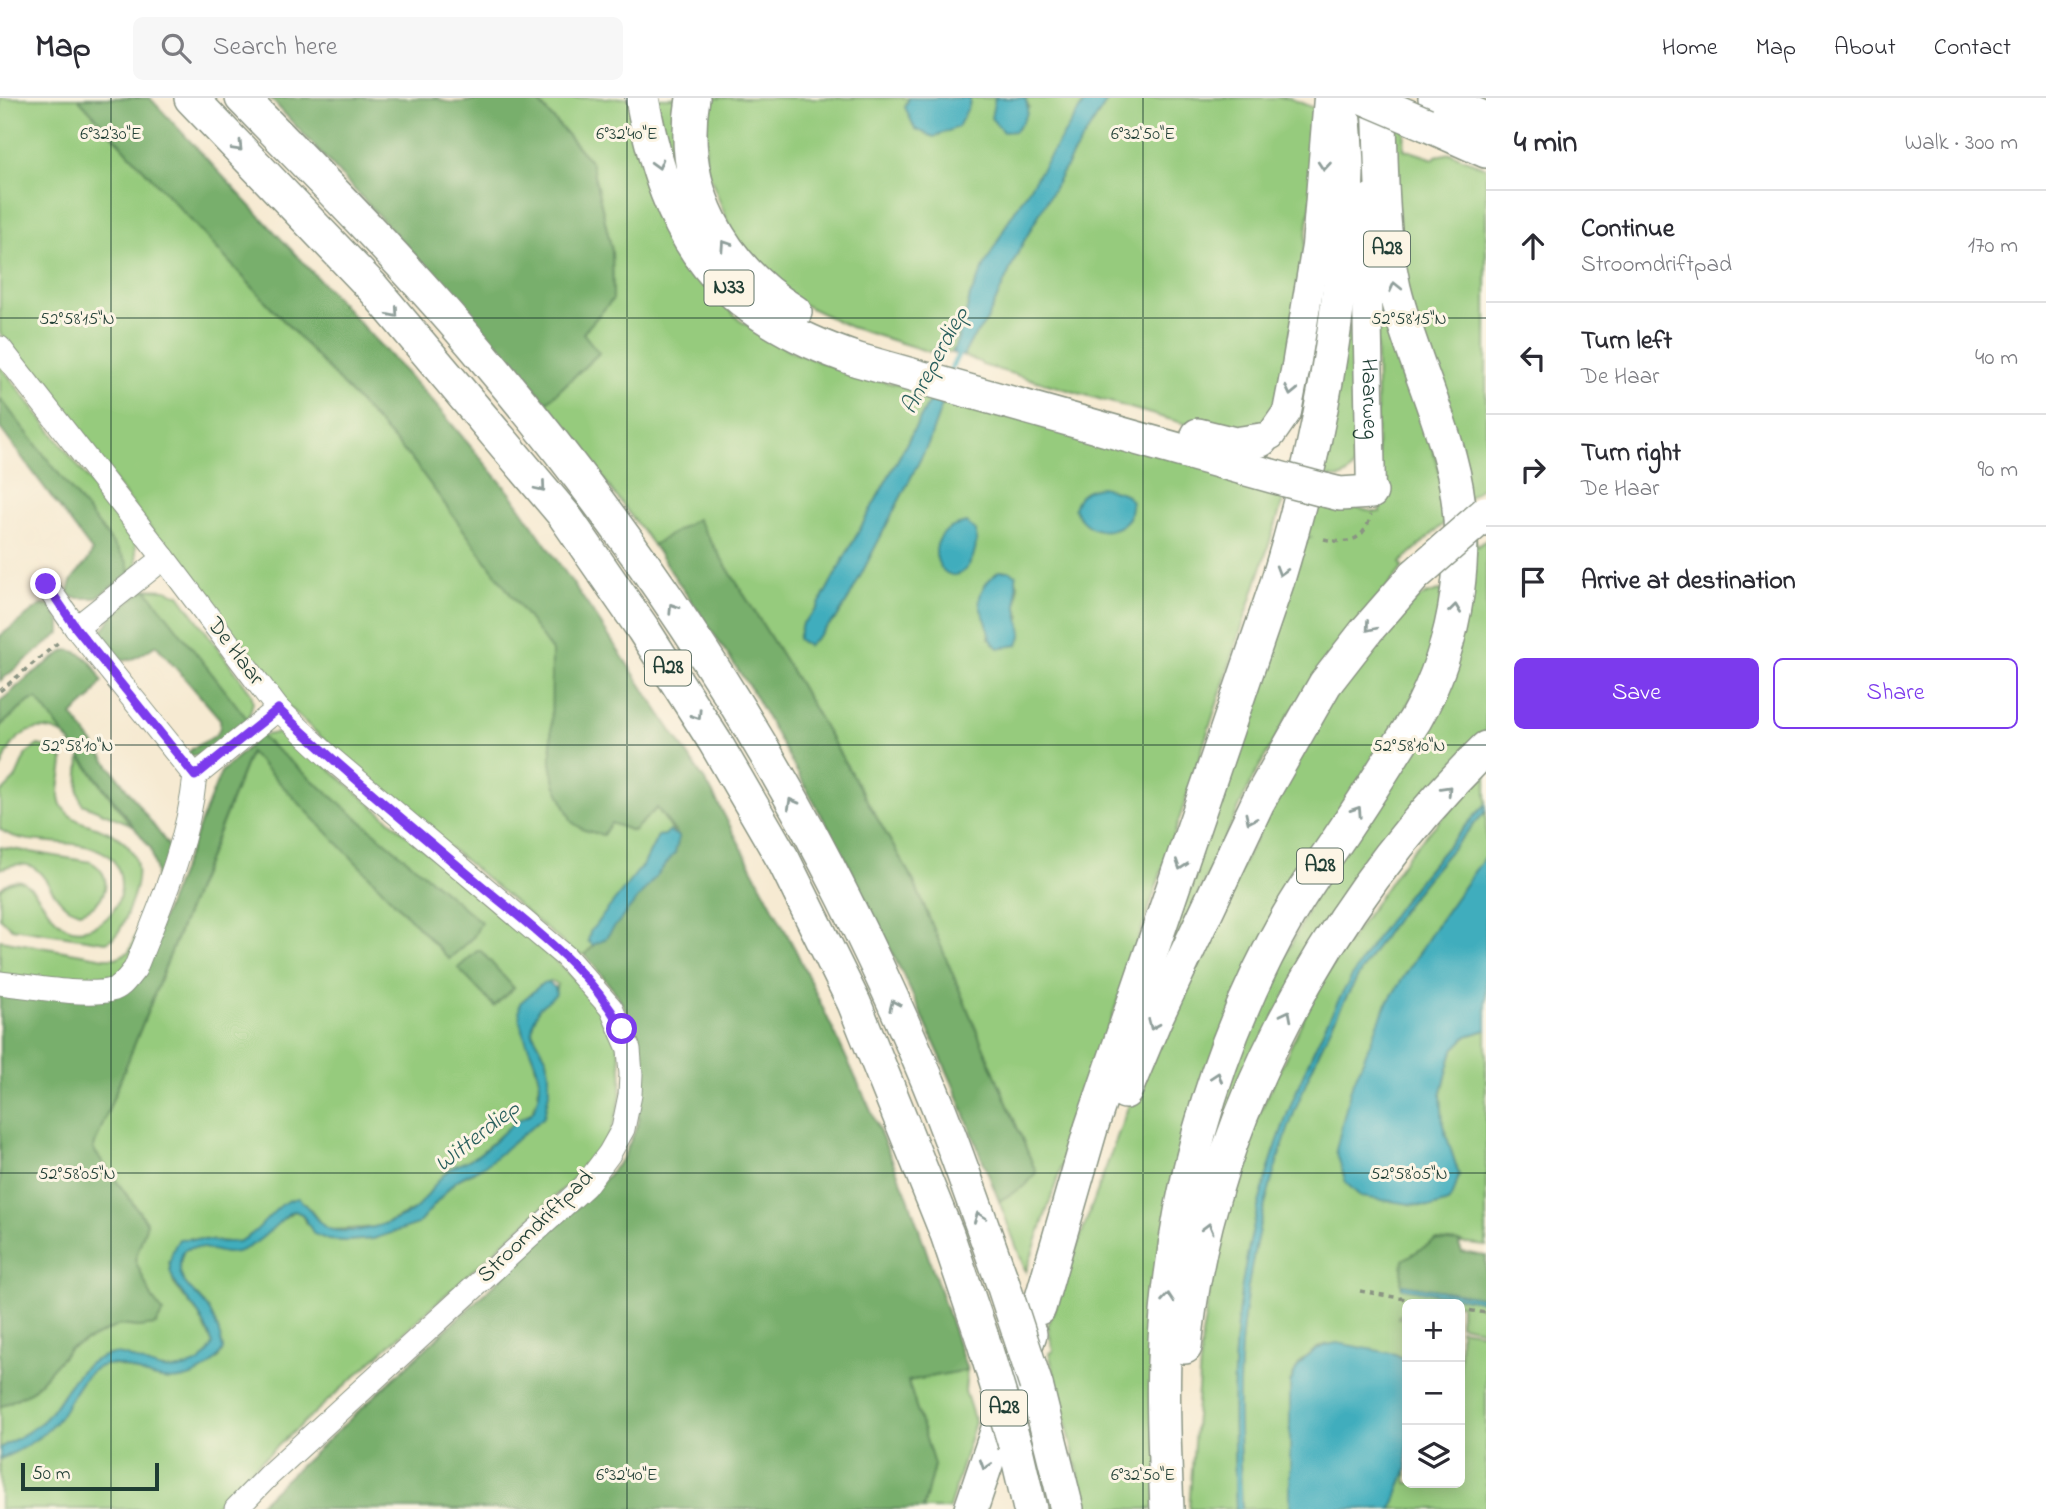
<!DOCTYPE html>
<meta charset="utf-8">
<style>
:root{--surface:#fff;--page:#f7f7f7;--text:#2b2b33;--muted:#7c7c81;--line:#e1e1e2;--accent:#7c3aed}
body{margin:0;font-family:"Indie Flower",sans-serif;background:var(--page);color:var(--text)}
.controls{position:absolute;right:21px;bottom:21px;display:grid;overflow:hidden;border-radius:10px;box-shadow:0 4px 18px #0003}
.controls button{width:63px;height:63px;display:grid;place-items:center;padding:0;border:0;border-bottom:2px solid var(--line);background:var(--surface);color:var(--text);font:35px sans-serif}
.scale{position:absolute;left:21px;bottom:18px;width:138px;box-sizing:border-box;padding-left:7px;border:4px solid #1f3d34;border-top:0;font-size:19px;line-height:24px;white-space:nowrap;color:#1f3d34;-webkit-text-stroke:5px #fcf5e5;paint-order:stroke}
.stop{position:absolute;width:21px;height:21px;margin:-16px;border:5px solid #7c3aed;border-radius:50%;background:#fff}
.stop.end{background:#7c3aed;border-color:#fff;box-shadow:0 2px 7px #0008}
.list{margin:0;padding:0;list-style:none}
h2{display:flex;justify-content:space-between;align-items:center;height:91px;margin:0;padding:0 28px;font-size:30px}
h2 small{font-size:23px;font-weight:400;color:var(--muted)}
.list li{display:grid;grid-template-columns:46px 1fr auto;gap:21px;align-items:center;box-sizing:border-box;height:112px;padding:0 28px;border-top:2px solid var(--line)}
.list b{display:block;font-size:26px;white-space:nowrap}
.list p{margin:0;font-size:23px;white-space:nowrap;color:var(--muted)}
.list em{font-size:23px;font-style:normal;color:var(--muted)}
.actions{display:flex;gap:14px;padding:21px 28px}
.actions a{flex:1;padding:16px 0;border:2px solid var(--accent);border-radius:10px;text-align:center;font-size:24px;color:var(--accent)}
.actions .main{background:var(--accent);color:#fff}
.icon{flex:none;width:38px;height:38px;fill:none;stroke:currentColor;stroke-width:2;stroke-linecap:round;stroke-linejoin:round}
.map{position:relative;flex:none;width:1486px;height:1411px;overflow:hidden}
header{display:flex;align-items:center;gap:42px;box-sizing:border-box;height:98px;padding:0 35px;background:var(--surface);border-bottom:2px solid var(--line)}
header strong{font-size:33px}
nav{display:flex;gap:38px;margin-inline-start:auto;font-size:24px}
.search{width:490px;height:63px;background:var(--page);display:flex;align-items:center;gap:18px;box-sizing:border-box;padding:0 24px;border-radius:10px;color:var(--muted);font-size:26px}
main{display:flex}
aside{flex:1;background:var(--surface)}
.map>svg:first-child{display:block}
.green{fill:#96cb7d;stroke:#5a8458;stroke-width:2;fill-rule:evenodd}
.forest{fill:#78af6c;stroke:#4c7650;stroke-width:2}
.water{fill:#3fadbd;stroke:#2f7578;stroke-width:2}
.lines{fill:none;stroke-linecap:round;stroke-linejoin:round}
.stream{stroke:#3fadbd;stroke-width:5}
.minor-casing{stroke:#8a9483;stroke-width:25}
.major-casing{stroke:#8a9483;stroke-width:31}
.highway-casing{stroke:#8a9483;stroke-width:36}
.path{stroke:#8a9483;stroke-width:3.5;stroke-dasharray:5 5;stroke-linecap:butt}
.minor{stroke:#fff;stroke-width:23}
.major{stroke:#fff;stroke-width:28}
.highway{stroke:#fff;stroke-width:33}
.highway-bridge-casing{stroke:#8a9483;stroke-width:36;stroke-linecap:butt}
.highway-bridge{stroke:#fff;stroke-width:33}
.oneway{stroke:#8f9e9a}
.route{stroke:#7c3aed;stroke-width:9}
.ticks{fill:none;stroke:#1f3d34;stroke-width:2;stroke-opacity:0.45}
.labels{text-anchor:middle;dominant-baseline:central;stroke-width:6;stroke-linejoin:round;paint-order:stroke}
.shield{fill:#fcf5e5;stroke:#617469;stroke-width:2}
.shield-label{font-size:21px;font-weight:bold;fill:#1f3d34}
.street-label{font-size:23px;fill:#1f3d34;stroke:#fcf5e5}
.water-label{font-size:24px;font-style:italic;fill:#295f5d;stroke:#fcf5e5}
.ticks-label{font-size:18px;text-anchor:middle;fill:#1f3d34;stroke:#fcf5e5;stroke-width:6;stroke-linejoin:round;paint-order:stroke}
</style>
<header>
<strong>Map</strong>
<div class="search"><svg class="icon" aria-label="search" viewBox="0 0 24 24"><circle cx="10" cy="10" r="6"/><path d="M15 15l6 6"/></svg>Search here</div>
<nav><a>Home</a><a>Map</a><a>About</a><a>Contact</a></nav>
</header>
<main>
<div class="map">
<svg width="1486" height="1411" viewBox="0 0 1486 1411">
<rect width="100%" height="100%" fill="#fcf5e5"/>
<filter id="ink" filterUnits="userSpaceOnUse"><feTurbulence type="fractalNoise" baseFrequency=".0143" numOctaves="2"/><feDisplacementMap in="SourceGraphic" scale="14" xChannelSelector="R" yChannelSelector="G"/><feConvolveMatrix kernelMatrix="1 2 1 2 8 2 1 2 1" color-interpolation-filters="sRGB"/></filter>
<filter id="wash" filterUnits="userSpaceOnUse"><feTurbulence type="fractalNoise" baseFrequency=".00686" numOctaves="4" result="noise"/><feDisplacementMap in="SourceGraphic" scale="28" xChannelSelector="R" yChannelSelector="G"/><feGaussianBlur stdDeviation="1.57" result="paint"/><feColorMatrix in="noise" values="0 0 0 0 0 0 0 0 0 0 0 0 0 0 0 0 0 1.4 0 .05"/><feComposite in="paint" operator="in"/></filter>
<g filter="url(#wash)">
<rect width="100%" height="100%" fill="#f6ead2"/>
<!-- green -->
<g class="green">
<polygon points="0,0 78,0 414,364 553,553 551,665 611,725 633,733 657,710 673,734 669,733 665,737 658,738 645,764 589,841 588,843 593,847 585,857 575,855 342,659 286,606 0,235"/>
<path d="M535,0H631L684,161L739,222L793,254L864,279L934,295L816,512L802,526L798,541L808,548L837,519L849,500L928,346L945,298L1287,391L1184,707L1026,1174L999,1103L1026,1087L1036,1074L914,784L800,587L697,421L653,447L546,305L598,256L583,235L613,201L612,153L591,64ZM999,473L1018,485L1017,510L1021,519L989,540C988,507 966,502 999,473Z"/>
<polygon points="654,0 681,0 688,120"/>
<polygon points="707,0 909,0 905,9 969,8 970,0 995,0 992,20 1029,9 1025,0 1087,0 1082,10 1009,122 970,198 963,229 952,255 935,250 933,255 850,229 800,205 733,138 705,65"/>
<polygon points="1109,0 1289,0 1319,12 1312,99 1281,306 1269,325 1213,334 982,267 980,264 963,258 972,241 987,222 1019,152 1072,58"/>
<path d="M1369,0L1360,201L1357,362C1347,384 1338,381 1317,377L1352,26Z"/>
<polygon points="1391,0 1406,0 1404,51 1434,61 1436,58 1451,55 1486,70 1486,387 1468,400 1477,449 1486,442 1486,643 1429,699 1195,1101 1218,992 1463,503 1404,206"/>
<polygon points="1376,141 1451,419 1400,465 1403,469 1289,616 1253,680 1147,906 1307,440 1310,439 1306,438 1310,402 1340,405 1373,414 1380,414 1377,352"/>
<polygon points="0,267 135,442 137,467 130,475 127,464 0,300"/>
<polygon points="146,491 166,492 179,497 251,595 253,604 248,622"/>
<polygon points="1442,492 1436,556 1223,941 1154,1411 1087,1411 1049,1255 1053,1253 1048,1228 1150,949 1334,587 1407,509 1420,499"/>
<path d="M37,600L65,638C48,627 26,628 13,646C7,653 4,664 0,672V628L30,603Z"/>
<path d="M276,635L293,640L567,873C578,885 592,897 601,910C626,949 628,1000 607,1041C602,1052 592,1062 584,1072L240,1382L212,1411H0V1361L41,1338L56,1323L85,1278L99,1268L110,1266L129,1270L153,1279L168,1282L218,1261L223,1251C221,1239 216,1225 210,1214C197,1191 169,1187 184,1152C198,1146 212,1151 226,1155L295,1113L302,1116L305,1124L328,1142L347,1143L373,1141L418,1126L455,1083L472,1075L532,1028L549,995V976L547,961L532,934L533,925L539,910L555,896L557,886L552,883L543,885L520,905L539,982L538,1000L532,1014L515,1024L477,1058L451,1070L439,1082L418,1110L378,1129L331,1132L323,1128L305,1105L238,1145L190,1140L169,1164L174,1186L199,1217L213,1246C196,1287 155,1269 124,1261C119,1260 112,1257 108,1258C77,1261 63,1302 45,1321C33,1333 15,1341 0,1350V1309L32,1293L70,1250L119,1227L138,1229L163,1215L152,1200L135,1162L147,1124L93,1051L251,653L449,861L474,838L480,824L260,638Z"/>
<path d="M38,647L53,651L63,662C63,677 54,697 63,710C74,725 91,726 106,733C140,748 143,773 131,804C125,820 122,837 106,844L12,830L0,820V791C42,752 43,863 103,823C113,816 120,803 121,791C124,724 31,758 0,731V696L15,681L26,656Z"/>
<polygon points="80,659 130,726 82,706 78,693"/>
<path d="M1486,672V706C1451,743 1416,782 1388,824C1307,941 1252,1084 1237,1226C1231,1288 1234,1349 1236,1411H1189L1202,1238L1214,1165L1229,1102L1253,1029L1319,887L1409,756Z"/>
<path d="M1486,713V757L1438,825L1386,907L1409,1106L1432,1109L1448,1104L1453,1097L1459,1077L1443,1027L1441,997L1453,952L1467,938L1486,932V1148L1436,1142L1403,1162L1401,1188L1486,1204V1232L1460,1227V1206H1407V1219L1399,1217L1398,1220L1407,1221V1262L1395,1256L1327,1246L1317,1250L1300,1264L1290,1285V1411H1242C1239,1350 1236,1287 1243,1226C1258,1087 1315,931 1397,819C1424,781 1455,747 1486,713Z"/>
<path d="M0,749L91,764C116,778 106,807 80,814C75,812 69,810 65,807C43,789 44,753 0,771Z"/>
<polygon points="171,751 132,863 111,885 0,878 0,842 105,860 116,860 129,854"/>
<polygon points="1460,1231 1486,1235 1486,1411 1392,1411 1407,1370 1407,1385 1460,1385"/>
<polygon points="967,1272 965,1293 975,1324 949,1411 923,1411 934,1367 908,1283"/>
</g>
<!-- forest -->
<g class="forest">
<polygon points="78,0 150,0 433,304 511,396 596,519 711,692 796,853 867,1004 908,1099 967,1272 908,1283 934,1367 923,1411 254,1411 594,1093 623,1060 638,1026 641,973 635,928 616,895 585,857 675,755 679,739 657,710 633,733 611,725 603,737 584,732 572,724 555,686 551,665 552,553 414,364"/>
<path d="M270,0H437C451,9 472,2 488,0C503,0 520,0 535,0L591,64L612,153L613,201L583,235L599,255L546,305L500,250Z"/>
<path d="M0,300L127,464L130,475L96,500H74L69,496C67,476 89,470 92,453L0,330Z"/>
<polygon points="697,421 800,587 914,784 1036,1074 1026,1087 999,1103 952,984 908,887 845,760 751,591 653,447"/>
<path d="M146,491L248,622C232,636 212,663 189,657V654C200,641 223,644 220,621L156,547C128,566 124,568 97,548C103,521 124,506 146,491Z"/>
<polygon points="41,507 50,507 60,524 60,535 0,583 0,538"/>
<path d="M66,552C85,553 94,566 102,583L91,600L72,617L171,751L155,791L156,774L151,751L37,601L30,603L0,628V604L28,579Z"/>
<polygon points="260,638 481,824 474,838 449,861 250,654 93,1051 147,1125 135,1162 152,1200 163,1214 156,1227 138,1229 119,1227 70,1250 32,1293 0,1309 0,893 67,899 139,878 221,674"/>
<polygon points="477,853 481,853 514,890 494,908 458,870"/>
<polygon points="1436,1142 1461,1144 1459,1147 1462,1154 1486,1158 1486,1200 1401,1186 1403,1162"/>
</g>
<!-- water -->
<g class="water">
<polygon points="909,0 970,0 969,8 958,29 934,39 915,31 905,9"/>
<path d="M995,0H1025C1031,14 1025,22 1015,33L1003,34L991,20Z"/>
<polygon points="1087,0 1109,0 1072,58 1019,152 987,222 972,241 963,258 952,255 963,229 970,198 988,161 1009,122"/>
<polygon points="934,295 945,298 928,346 849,500 837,519 808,548 798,541 802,526 816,512"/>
<path d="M1101,389L1123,395L1132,403L1129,420C1112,441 1084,434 1074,410C1079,395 1085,391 1101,389Z"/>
<path d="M967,425L976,433C977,445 976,455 970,465C946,505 909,434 967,425Z"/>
<path d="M999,473H1009L1016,477L1017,510L1022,535L1018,547L998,550C989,542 990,537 987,526C986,521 982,516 981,511C975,495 988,482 999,473Z"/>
<path d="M1486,706V713C1455,747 1424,781 1397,819C1315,931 1258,1087 1243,1226C1236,1287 1239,1350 1242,1411H1236C1234,1349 1231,1288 1237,1226C1251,1089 1309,931 1391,819C1420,779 1452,742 1486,706Z"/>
<polygon points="669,733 679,739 675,755 604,842 593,847 588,843 590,834 645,764 658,738 665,737"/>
<polygon points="1486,757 1486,932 1467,938 1453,952 1441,997 1443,1027 1459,1077 1453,1097 1448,1104 1432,1109 1361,1099 1346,1085 1336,1052 1350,993 1386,907 1438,825"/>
<path d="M549,884L555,890L556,896L539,910L533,925L532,934L547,961L549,976V995L544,1019L486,1067L455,1083L418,1126L373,1141L347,1143L328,1142L314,1136L302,1116L295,1113L290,1114C273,1129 251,1156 227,1155C212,1154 199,1145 184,1152C169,1186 197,1191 210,1214C216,1225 221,1239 223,1252C209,1276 180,1287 153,1279C137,1275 119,1262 101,1268C80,1275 71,1304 58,1321C44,1338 20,1353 0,1361V1350C15,1341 33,1333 45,1321C66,1298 75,1265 108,1257C134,1251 152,1282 191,1268C202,1265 208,1257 213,1246C209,1236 205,1225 198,1215C179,1189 157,1175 179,1141C194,1139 230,1147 240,1143C263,1134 274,1103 298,1100C310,1108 318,1130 333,1132C357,1136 385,1127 406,1117C426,1107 432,1084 450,1071C457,1066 467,1064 474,1059C490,1051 501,1035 515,1024C521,1020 528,1019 533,1013C535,1010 536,1006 537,1003C550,969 514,941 520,905L543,885Z"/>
<polygon points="1402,1186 1486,1200 1486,1204 1402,1190"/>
<path d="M1337,1245L1395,1256L1407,1262V1370L1392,1411H1290V1286C1297,1263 1314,1248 1337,1245Z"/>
</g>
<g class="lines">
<!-- stream -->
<polyline class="stream" points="948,277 961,251"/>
</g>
</g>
<g filter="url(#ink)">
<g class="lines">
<defs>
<g id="minor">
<polyline points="0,250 164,460 278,611 327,657 565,858 611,910 629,951 631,976 630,997 623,1031 609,1056 585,1088 269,1377 236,1411"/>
<polyline points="46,487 76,530 195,678 278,611"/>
<polyline points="76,530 164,460"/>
<path d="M0,885C27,888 87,899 111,892C122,890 128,879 135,871C160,808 188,747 195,678"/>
</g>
<g id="major">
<path id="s1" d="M1370,100L1367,200L1371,394"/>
<polyline points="1261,342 1271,337 1287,314 1296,268 1316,148 1328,0"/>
</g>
<g id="highway">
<polyline points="191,0 373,190 564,417 643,531 715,644 784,763 854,905 947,1136 983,1242"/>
<path d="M242,0C325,85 409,170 485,261C623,425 748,608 844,800C878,868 910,938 938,1008C961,1066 981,1125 1002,1183"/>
<path d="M642,0C668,143 718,215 858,262L1286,382"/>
<path d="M693,0C678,89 720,167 795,214"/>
<polyline points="1435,0 1486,21"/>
<polyline points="1426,26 1486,53"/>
<polyline points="1198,337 1235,346 1261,342"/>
<polyline points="1324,392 1340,396 1371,394"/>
<polyline points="1125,994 1155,922 1258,704 1325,586 1367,532 1415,477"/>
<path d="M1039,1210L1091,1030L1277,485C1318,352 1344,215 1347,75C1347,50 1344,25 1342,0"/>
<path d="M1185,1249C1206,1026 1327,806 1486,650"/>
<polyline points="1036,1287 1067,1411"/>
<polyline points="1015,1347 1030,1411"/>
<polyline points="971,1411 1030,1236"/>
<path d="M1167,1411C1165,1362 1162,1312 1164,1263C1170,1108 1212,952 1288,818C1307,785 1329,756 1349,725C1372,691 1393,656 1415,622C1458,547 1473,445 1450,361C1435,303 1408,248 1394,190C1380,128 1382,63 1379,0"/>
</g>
</defs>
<!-- minor casing -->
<use href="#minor" class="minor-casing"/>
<!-- major casing -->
<use href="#major" class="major-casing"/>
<!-- highway casing -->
<use href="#highway" class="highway-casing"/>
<!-- path -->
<g class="path">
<path d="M1324,441C1348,447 1364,443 1371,417"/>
<polyline points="0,593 60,543"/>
<polyline points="1360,1193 1434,1206"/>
<polyline points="1460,1211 1486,1215"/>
</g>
<!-- minor -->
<use href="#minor" class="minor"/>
<!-- major -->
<use href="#major" class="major"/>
<!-- highway -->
<use href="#highway" class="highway"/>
<defs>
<g id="highway-bridge">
<polyline points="1365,0 1426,26"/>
<polyline points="1286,382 1324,392"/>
<polyline points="1415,477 1486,415"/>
<polyline points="1002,1183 1036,1287"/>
<polyline points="983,1242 1015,1347"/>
</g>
</defs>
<!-- highway-bridge casing -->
<use href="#highway-bridge" class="highway-bridge-casing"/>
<!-- highway-bridge -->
<use href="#highway-bridge" class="highway-bridge"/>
</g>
<!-- one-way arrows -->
<defs><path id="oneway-chevron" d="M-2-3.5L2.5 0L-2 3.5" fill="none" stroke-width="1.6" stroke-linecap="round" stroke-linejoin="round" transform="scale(1.75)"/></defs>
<g class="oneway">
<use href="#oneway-chevron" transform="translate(238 49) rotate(46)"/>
<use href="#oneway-chevron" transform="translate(658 66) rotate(74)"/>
<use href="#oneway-chevron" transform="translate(1324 68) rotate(95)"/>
<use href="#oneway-chevron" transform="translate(725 147) rotate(-124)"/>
<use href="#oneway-chevron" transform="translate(1395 189) rotate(-103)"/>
<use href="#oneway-chevron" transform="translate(394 215) rotate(49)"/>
<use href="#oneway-chevron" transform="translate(1291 293) rotate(102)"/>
<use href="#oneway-chevron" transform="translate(541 389) rotate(50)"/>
<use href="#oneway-chevron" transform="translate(1281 473) rotate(107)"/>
<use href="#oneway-chevron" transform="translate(673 510) rotate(-123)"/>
<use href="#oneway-chevron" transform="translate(1455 511) rotate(-83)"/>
<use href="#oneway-chevron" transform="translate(1370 529) rotate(130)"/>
<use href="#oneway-chevron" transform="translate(697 617) rotate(57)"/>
<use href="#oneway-chevron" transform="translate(1447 692) rotate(-47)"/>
<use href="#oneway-chevron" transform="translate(792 705) rotate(-119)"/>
<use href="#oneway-chevron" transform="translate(1357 713) rotate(-57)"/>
<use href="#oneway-chevron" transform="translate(1250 721) rotate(115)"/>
<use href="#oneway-chevron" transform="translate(1181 767) rotate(109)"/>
<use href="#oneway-chevron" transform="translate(894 907) rotate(-114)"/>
<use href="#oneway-chevron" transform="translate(1287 917) rotate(-63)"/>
<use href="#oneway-chevron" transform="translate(1153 927) rotate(113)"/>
<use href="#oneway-chevron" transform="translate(1217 979) rotate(-71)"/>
<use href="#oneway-chevron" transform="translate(979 1119) rotate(-110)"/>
<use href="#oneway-chevron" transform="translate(1208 1130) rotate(-75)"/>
<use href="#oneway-chevron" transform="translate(1168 1200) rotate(-85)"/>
<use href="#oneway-chevron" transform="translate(985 1367) rotate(108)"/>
</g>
</g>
<g class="lines" filter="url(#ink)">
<!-- route -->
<path class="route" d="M46,486L76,530L195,678L278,611C342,671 409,727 476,783C529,828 589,869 622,931"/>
</g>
<!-- ticks -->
<path class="ticks" d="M111,0V1411M627,0V1411M1143,0V1411M0,220H1486M0,647H1486M0,1075H1486"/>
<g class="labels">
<!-- shield labels -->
<g class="shield">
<rect x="1364" y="133.5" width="46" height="35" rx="5"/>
<rect x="704.5" y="172.5" width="49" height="35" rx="5"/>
<rect x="645" y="552.5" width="46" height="35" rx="5"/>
<rect x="1297" y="750.5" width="46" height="35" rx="5"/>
<rect x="981" y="1292.5" width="46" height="35" rx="5"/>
</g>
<g class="shield-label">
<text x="1387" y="151">A28</text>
<text x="729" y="190">N33</text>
<text x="668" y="570">A28</text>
<text x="1320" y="768">A28</text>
<text x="1004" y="1310">A28</text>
</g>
<!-- street labels -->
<g class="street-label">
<text stroke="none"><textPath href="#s1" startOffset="201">Haarweg</textPath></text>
<text transform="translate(235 554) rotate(53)">De Haar</text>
<text transform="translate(536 1129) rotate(-44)">Stroomdriftpad</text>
</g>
<!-- water labels -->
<g class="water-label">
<text transform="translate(936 263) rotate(-62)">Anreperdiep</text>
<text transform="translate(478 1039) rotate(-38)">Witterdiep</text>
</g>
</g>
<g class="ticks-label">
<text x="111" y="41">6°32'30"E</text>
<text x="627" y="41">6°32'40"E</text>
<text x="1143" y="41">6°32'50"E</text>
<text x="77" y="226">52°58'15"N</text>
<text x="1409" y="226">52°58'15"N</text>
<text x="77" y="653">52°58'10"N</text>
<text x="1409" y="653">52°58'10"N</text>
<text x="77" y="1081">52°58'05"N</text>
<text x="1409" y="1081">52°58'05"N</text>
<text x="627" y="1382">6°32'40"E</text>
<text x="1143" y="1382">6°32'50"E</text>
</g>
</svg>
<div class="controls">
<button>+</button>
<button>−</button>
<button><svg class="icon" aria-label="layers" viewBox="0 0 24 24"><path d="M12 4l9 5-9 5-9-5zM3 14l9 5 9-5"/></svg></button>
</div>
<div class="scale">50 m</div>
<div class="stop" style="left:622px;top:931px"></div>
<div class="stop end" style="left:46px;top:486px"></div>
</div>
<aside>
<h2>4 min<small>Walk · 300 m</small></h2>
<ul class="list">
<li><svg class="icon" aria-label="ahead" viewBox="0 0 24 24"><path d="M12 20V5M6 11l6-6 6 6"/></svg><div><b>Continue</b><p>Stroomdriftpad</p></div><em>170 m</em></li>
<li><svg class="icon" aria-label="left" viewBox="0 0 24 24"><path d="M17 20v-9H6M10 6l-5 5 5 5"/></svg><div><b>Turn left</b><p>De Haar</p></div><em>40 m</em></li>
<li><svg class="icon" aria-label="right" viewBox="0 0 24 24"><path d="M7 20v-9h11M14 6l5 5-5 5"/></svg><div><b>Turn right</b><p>De Haar</p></div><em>90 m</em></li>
<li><svg class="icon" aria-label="arrive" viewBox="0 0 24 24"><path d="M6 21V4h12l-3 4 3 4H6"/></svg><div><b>Arrive at destination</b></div></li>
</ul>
<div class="actions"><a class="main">Save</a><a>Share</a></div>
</aside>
</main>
